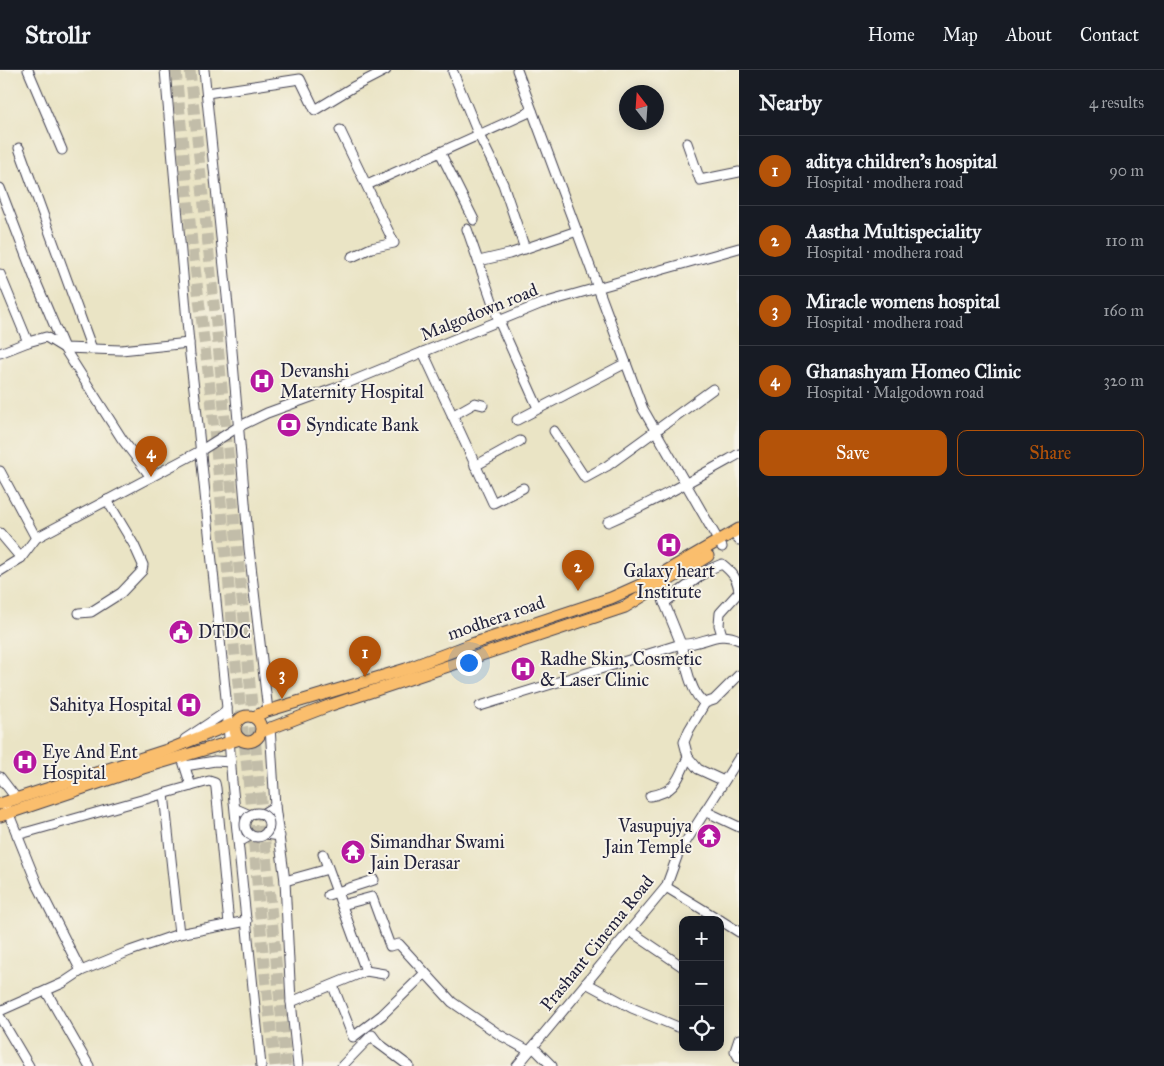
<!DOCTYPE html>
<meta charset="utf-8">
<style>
:root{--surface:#171b24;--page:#242831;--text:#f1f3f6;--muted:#9ea1a6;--line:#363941;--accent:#b45309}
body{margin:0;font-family:"IM FELL Great Primer",serif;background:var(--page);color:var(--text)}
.controls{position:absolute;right:15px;bottom:15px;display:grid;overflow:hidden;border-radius:10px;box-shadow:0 2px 12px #0003}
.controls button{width:45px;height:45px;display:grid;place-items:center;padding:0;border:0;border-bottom:1px solid var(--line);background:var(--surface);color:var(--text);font:25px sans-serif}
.compass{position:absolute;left:619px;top:15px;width:45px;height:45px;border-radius:50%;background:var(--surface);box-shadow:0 2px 12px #0003;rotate:343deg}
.you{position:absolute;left:468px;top:592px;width:18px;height:18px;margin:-12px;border:4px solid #fff;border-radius:50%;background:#1a73e8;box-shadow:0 0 0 8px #1a73e833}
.badge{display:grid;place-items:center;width:32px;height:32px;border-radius:50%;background:var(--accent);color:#fff;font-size:16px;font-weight:700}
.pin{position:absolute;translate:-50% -41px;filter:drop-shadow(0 1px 2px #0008)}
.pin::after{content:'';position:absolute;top:26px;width:18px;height:15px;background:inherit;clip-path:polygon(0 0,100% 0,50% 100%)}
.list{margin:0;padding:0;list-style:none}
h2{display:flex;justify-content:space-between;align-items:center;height:65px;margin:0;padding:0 20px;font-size:21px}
h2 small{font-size:16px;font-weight:400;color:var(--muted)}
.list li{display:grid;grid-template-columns:32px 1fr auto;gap:15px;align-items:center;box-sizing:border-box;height:70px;padding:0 20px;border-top:1px solid var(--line)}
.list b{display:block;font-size:19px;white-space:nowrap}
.list p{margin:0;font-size:16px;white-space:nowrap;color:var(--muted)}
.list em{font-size:16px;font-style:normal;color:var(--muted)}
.actions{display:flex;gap:10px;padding:15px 20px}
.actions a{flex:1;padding:11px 0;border:1px solid var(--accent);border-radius:10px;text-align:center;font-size:18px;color:var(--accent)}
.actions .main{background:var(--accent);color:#fff}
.icon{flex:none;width:28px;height:28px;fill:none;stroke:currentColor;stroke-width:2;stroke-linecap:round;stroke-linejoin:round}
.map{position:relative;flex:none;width:739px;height:996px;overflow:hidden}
header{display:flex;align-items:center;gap:30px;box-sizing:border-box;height:70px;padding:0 25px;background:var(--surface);border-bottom:1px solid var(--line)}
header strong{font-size:24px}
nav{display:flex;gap:28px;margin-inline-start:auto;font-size:18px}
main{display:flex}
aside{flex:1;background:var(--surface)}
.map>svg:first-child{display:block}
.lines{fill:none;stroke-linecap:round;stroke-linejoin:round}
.major-tunnel{stroke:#c2bda9;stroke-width:11;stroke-dasharray:11 5.5;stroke-linecap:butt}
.minor-casing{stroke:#403f50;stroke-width:11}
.major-casing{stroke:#403f50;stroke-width:13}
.minor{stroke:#fff;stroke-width:9}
.major{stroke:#fabe6d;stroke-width:11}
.minor-bridge-casing{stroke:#403f50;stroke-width:11;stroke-linecap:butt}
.minor-bridge{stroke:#fff;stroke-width:9}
.labels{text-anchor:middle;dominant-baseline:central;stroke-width:4;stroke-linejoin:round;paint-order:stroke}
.street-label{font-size:18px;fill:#22223b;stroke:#f7f3e8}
.poi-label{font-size:18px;fill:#22223b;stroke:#f7f3e8;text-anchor:start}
</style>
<header>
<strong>Strollr</strong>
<nav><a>Home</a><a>Map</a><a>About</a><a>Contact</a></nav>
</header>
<main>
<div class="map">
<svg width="739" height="996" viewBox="0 0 739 996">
<rect width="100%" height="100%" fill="#f7f3e8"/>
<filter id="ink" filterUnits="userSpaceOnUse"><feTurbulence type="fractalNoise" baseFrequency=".02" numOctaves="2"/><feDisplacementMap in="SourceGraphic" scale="10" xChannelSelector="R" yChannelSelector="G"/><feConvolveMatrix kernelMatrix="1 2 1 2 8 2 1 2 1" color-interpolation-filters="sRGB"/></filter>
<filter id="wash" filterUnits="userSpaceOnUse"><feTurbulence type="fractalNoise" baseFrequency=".0096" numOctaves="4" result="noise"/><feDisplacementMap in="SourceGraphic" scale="20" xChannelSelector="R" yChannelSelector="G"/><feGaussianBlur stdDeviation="1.12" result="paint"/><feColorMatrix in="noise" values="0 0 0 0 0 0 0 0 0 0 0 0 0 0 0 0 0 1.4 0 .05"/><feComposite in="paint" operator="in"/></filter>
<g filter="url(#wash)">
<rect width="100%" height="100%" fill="#eae4c5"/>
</g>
<g filter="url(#ink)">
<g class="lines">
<!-- major-tunnel -->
<g class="major-tunnel">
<polyline points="176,0 192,173 210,318 227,494 234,576 249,718 265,906 275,996"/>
<polyline points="190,0 215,243 286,996"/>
</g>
<defs>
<g id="minor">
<polyline points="28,0 62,80"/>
<polyline points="165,0 190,285 196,336 227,638 223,644 185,669"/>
<polyline points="204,0 229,246 249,479 268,641"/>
<polyline points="517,0 643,339 722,477"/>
<polyline points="453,2 477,61 503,114 525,179"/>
<polyline points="207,23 300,9 315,40 353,17 386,0"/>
<polyline points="340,60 394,173 371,178 352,187"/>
<polyline points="687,73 700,110 739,102"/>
<polyline points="19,78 92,279"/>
<polyline points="440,82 474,150"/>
<polyline points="367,115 532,41"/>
<polyline points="0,118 36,212 64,278 121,280 189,273"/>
<polyline points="467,159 499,251 538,338"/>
<polyline points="479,191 509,184 577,161"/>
<polyline points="0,204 28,272"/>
<polyline points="423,282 493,433 523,418"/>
<polyline points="0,283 28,272 46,267 64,278 122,369 151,407"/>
<polyline points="452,346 475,333 483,335"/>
<polyline points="517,350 626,293"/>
<polyline points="554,361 585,408 607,396 713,319"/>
<polyline points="475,396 520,371"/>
<polyline points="0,401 36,468"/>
<path d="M608,452C654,432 696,408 739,384"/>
<polyline points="0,463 21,488"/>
<polyline points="737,468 739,470"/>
<polyline points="0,501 21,488 36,468 200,381 238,357 267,343 333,319 540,234 739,178"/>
<path d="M658,517L681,574C702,576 717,559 739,570"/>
<path d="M664,533L710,499L722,494C732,502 738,509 739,522L720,543L719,555L722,565"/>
<polyline points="79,543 91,542 121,523 142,501 143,495 134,475 107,430"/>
<polyline points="705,633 689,660 684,672 688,687 698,699 724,711"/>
<path d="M480,636L681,574C685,590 690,625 705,633L714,630L739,605"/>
<polyline points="227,638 232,712 261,996"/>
<polyline points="270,657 275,736 285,811 291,932 298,996"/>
<polyline points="183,691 191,716"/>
<polyline points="185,696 215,691 231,692"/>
<polyline points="0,707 16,728"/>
<polyline points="164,724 179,864"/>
<path d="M650,726C676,722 678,709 688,687"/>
<polyline points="6,737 37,814 81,901"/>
<polyline points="236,739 250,745"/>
<polyline points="705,741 739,757"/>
<polyline points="262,744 275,736"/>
<polyline points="266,764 280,766"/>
<polyline points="17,765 209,711 215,713 216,718 229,854"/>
<polyline points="239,772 250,766"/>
<polyline points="323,784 366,901"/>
<polyline points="285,811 328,799"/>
<polyline points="666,817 720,850"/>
<polyline points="328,825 374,810"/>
<polyline points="342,835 372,827 390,876 399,874 452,932 500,965 529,981"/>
<polyline points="720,850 739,862"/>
<polyline points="630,861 683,897"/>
<polyline points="586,913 632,938 678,957"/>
<polyline points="333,916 353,967 382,945 425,903"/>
<polyline points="46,921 89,996"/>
<polyline points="291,932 366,901 384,904"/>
<polyline points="0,941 63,913 81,901 130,881 179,864 247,851"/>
<polyline points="0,947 29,996"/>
<polyline points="739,969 735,981 739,988"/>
<polyline points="533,977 552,996"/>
<polyline points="342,996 372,965 378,973 409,996"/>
<polyline points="517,996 666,817 678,784 739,688"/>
</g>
<g id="major">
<circle cx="248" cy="659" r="13"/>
<polyline points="254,647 264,642 406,599 472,574 611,528 649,511 739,459"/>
<polyline points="261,662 331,635 625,537 708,486"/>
<polyline points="0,734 170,679 237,652"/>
<polyline points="0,746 143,698 240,669"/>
</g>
</defs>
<!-- minor casing -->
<use href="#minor" class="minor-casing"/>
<!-- major casing -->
<use href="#major" class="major-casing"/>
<!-- minor -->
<use href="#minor" class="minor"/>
<!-- major -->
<use href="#major" class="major"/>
<defs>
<circle id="minor-bridge" cx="257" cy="755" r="12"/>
</defs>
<!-- minor-bridge casing -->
<use href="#minor-bridge" class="minor-bridge-casing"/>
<!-- minor-bridge -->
<use href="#minor-bridge" class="minor-bridge"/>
</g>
</g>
<!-- icons -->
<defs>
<symbol id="hospital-disc" viewBox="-11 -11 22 22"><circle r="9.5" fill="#b5179e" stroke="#f7f3e8"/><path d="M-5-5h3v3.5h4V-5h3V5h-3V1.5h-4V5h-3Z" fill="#fff"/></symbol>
<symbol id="bank-disc" viewBox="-11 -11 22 22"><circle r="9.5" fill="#b5179e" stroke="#f7f3e8"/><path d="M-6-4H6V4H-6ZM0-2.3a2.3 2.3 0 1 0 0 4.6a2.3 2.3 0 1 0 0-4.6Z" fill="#fff"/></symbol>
<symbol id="civic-disc" viewBox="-11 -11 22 22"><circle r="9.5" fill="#b5179e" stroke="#f7f3e8"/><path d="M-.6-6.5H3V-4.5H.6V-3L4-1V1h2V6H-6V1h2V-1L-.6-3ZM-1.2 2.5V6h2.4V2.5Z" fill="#fff"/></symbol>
<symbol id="temple-disc" viewBox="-11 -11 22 22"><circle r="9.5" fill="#b5179e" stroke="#f7f3e8"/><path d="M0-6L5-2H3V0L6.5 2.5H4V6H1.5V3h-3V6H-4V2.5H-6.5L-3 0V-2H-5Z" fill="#fff"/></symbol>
</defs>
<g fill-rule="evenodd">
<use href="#hospital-disc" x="248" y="297" width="28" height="28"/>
<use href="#bank-disc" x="275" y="341" width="28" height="28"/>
<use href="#hospital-disc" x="655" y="461" width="28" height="28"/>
<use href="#civic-disc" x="167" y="548" width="28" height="28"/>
<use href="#hospital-disc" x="509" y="585" width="28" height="28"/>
<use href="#hospital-disc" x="175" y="621" width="28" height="28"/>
<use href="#hospital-disc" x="11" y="678" width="28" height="28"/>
<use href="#temple-disc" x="695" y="752" width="28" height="28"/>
<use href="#temple-disc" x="339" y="768" width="28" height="28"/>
</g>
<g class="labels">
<!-- street labels -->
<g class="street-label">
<text transform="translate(479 242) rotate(-22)">Malgodown road</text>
<text transform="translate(496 548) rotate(-19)">modhera road</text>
<text transform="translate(597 873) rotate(-51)">Prashant Cinema Road</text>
</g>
<!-- poi labels -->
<g class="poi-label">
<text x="280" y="301">Devanshi<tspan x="280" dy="21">Maternity Hospital</tspan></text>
<text x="306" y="355">Syndicate Bank</text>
<text x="669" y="501" text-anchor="middle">Galaxy heart<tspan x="669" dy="21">Institute</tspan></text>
<text x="198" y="562">DTDC</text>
<text x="540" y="589">Radhe Skin, Cosmetic<tspan x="540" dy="21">&amp; Laser Clinic</tspan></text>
<text x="172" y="635" text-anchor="end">Sahitya Hospital</text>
<text x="42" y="682">Eye And Ent<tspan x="42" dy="21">Hospital</tspan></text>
<text x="692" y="756" text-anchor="end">Vasupujya<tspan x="692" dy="21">Jain Temple</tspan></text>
<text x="370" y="772">Simandhar Swami<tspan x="370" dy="21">Jain Derasar</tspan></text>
</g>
</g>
</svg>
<div class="controls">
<button>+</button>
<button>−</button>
<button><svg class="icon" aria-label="locate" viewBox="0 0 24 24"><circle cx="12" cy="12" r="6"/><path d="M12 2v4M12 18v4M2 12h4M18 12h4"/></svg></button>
</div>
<svg class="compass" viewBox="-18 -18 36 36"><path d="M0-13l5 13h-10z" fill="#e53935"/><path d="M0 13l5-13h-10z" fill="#9ea1a6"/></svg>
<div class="you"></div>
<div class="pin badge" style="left:365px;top:607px">1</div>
<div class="pin badge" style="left:578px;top:521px">2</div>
<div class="pin badge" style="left:282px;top:629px">3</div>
<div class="pin badge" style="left:151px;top:407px">4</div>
</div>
<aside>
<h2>Nearby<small>4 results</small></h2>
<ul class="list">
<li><span class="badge">1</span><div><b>aditya children's hospital</b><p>Hospital · modhera road</p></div><em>90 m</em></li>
<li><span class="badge">2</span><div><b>Aastha Multispeciality</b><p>Hospital · modhera road</p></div><em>110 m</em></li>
<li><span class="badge">3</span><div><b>Miracle womens hospital</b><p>Hospital · modhera road</p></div><em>160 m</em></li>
<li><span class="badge">4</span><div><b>Ghanashyam Homeo Clinic</b><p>Hospital · Malgodown road</p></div><em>320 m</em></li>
</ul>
<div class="actions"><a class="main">Save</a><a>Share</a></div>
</aside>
</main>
